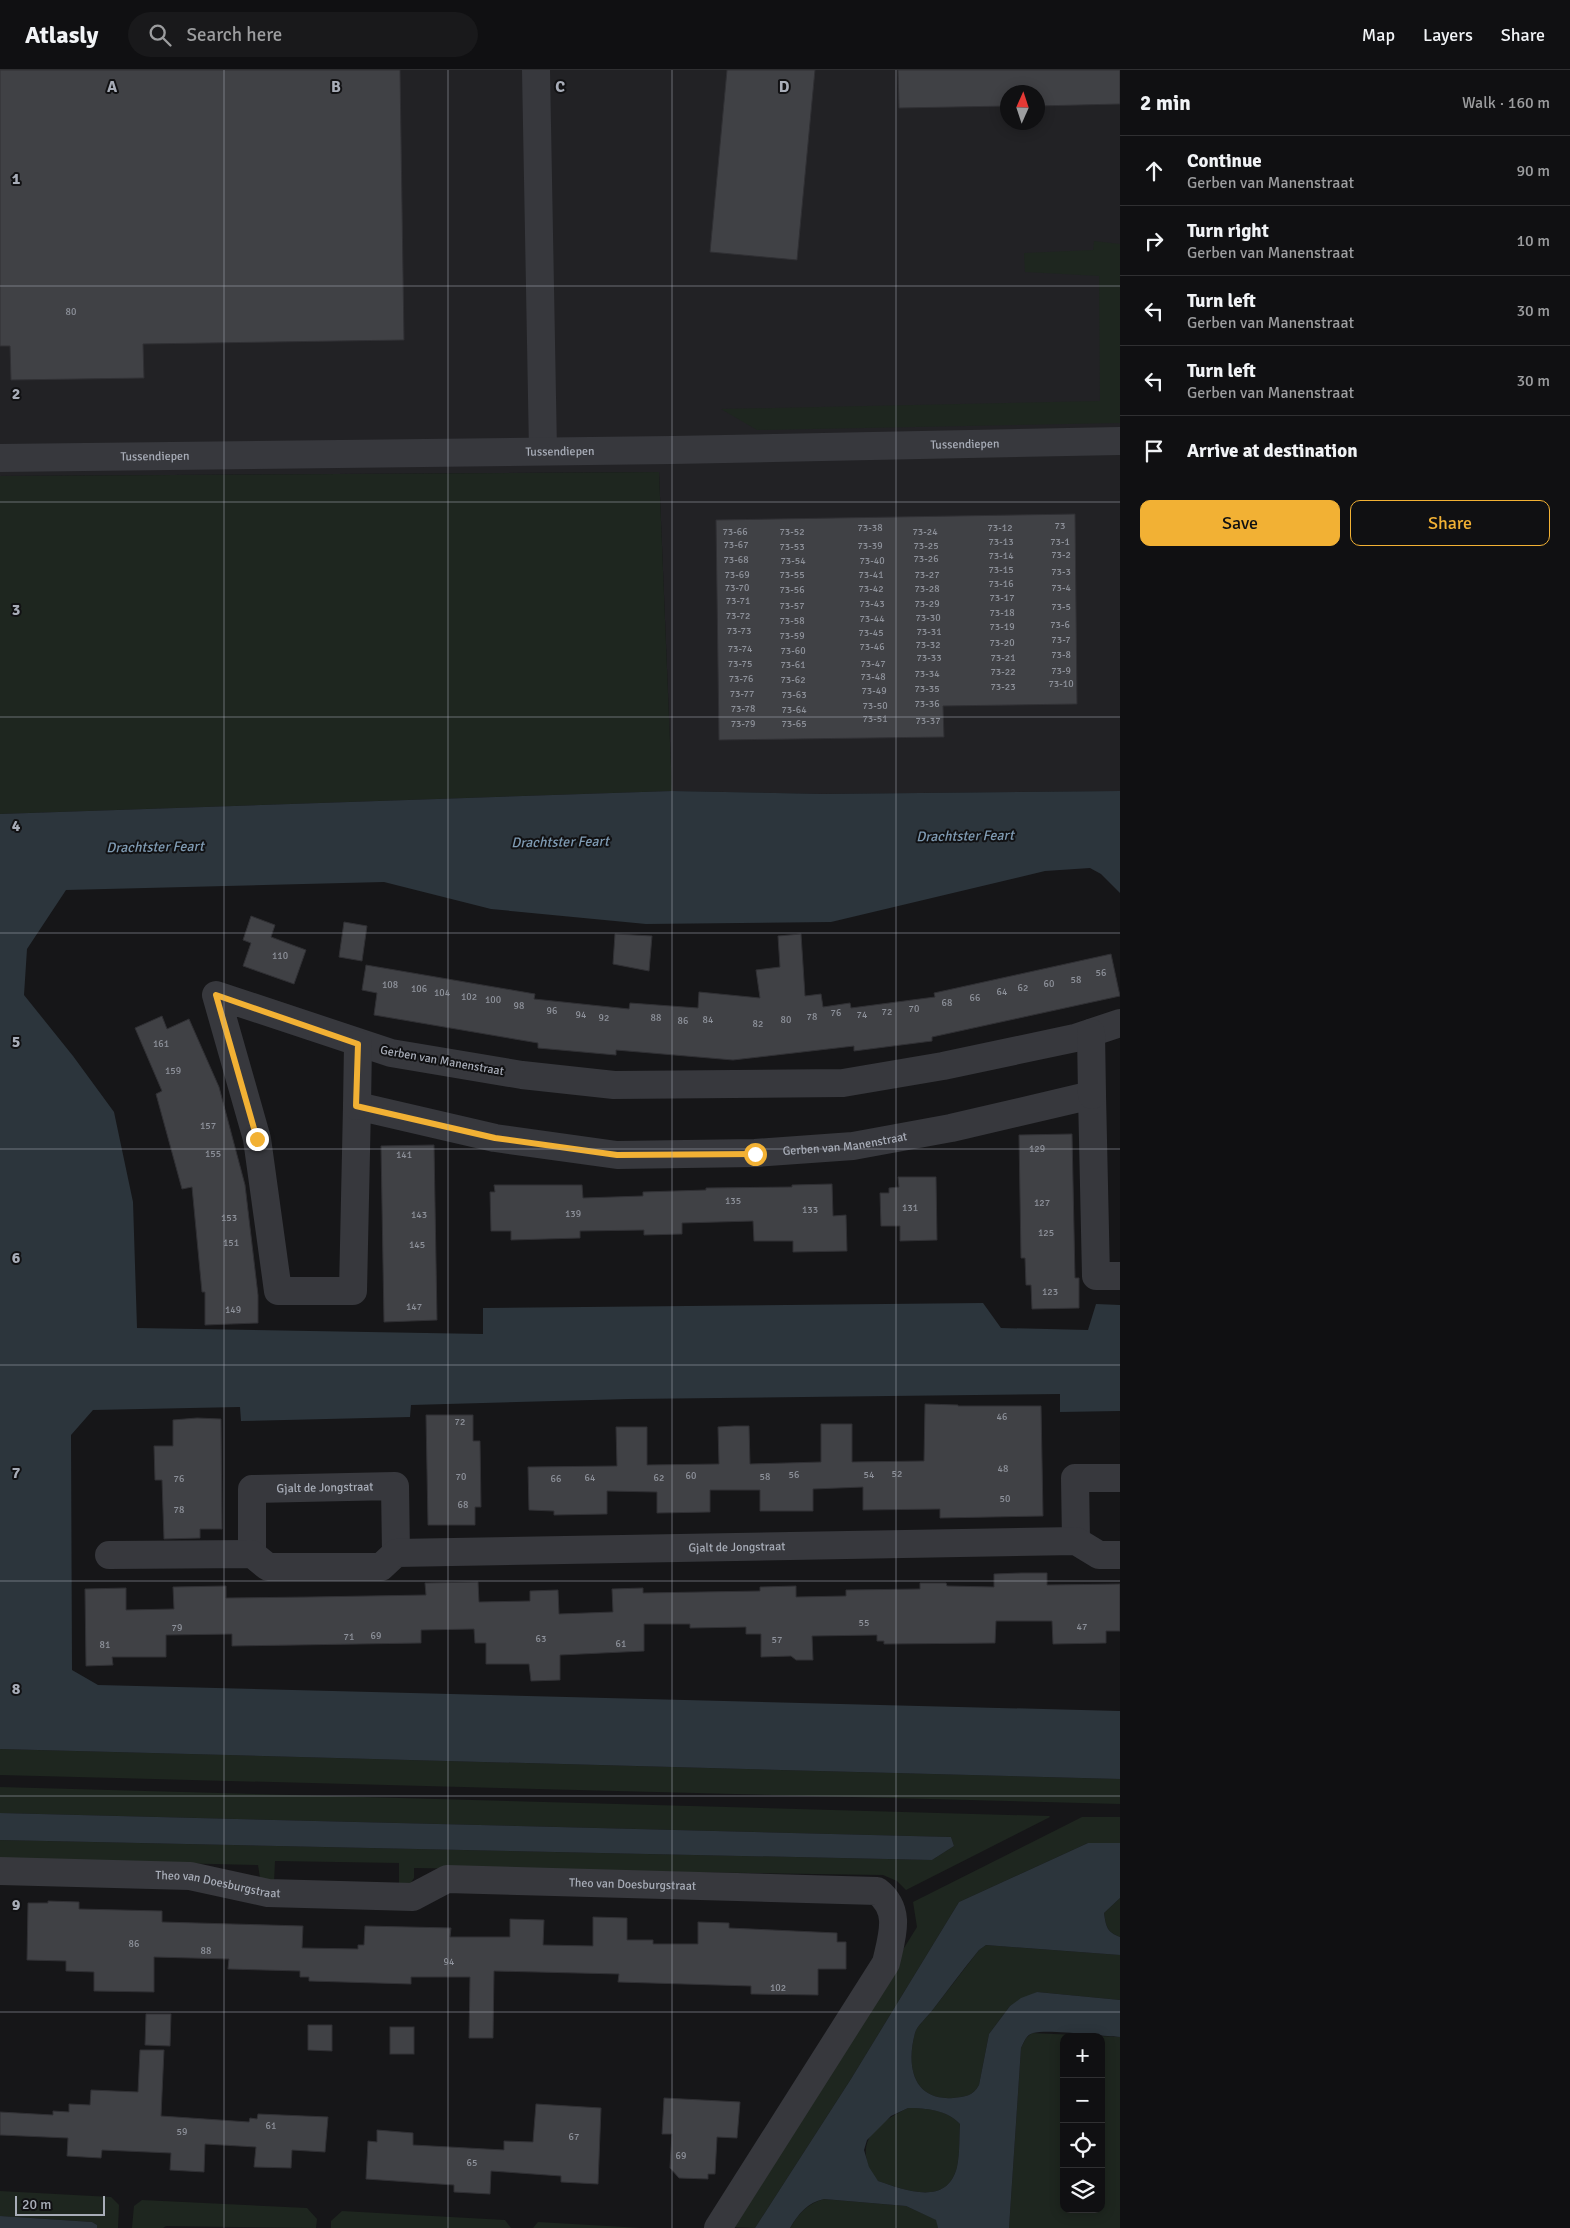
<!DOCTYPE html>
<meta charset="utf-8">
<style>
:root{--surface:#101012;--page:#19191b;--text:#f1f3f6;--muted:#9c9d9f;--line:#303032;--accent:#f2b134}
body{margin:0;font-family:Signika,sans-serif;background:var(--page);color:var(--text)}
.controls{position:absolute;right:15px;bottom:15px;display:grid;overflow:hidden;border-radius:10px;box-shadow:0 2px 12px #0003}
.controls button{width:45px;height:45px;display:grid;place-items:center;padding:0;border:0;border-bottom:1px solid var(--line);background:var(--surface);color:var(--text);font:25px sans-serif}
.compass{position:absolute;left:1000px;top:15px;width:45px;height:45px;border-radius:50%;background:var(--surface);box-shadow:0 2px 12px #0003;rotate:3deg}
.scale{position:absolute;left:15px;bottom:12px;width:90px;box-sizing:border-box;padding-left:5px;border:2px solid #a8adb8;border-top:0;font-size:14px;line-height:18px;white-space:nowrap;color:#a8adb8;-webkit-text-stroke:4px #111113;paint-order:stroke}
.stop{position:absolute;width:15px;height:15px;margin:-11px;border:4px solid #f2b134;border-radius:50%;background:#fff}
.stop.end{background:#f2b134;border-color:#fff;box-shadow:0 1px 5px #0008}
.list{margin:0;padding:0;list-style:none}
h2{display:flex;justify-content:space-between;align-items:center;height:65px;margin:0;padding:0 20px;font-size:21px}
h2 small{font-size:16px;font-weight:400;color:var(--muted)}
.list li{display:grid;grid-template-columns:32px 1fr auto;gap:15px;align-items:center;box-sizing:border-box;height:70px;padding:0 20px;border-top:1px solid var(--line)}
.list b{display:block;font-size:19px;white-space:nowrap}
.list p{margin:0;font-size:16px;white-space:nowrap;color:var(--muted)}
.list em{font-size:16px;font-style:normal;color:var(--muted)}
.actions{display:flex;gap:10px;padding:15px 20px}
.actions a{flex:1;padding:11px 0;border:1px solid var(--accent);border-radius:10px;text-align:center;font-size:18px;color:var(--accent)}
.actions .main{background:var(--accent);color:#111}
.icon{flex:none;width:28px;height:28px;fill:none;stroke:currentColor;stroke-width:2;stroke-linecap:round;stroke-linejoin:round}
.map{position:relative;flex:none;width:1120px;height:2158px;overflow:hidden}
header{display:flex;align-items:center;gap:30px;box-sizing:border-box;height:70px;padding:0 25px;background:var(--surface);border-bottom:1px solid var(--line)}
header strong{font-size:24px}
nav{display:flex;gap:28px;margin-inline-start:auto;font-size:18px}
.search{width:350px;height:45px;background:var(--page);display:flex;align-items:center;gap:12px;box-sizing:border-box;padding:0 18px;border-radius:28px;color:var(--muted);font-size:19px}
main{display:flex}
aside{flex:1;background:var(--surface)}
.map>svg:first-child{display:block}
.built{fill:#222225;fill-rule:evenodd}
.green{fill:#1e261f;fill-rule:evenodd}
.water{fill:#2c353c;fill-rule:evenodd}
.building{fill:#404145;stroke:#303034}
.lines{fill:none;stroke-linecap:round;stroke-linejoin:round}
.minor{stroke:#37383d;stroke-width:28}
.route{stroke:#f2b134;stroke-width:6}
.grid{fill:none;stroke:#a8adb8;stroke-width:1;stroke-opacity:0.55}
.labels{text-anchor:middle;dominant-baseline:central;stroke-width:4;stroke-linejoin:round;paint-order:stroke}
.number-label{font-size:10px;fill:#8e929b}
.street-label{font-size:12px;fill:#a8adb8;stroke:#111113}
.water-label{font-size:14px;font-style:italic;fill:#7f9bb3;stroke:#111113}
.grid-label{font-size:16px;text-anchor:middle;font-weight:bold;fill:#a8adb8;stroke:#111113;stroke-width:4;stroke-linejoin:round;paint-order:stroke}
</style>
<header>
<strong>Atlasly</strong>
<div class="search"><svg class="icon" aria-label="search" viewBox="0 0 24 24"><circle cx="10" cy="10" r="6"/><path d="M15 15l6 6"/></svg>Search here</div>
<nav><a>Map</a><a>Layers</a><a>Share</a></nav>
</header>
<main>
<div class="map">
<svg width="1120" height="2158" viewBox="0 0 1120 2158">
<rect width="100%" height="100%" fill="#161618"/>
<!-- built -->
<path class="built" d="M0,0H1120V721L823,724L672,721L659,402L0,406ZM1008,22H1038V52H1008Z"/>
<!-- green -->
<g class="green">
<polygon points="1094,171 1120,174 1120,353 757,360 721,339 1100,331 1099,206 1025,202 1024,183 1093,180"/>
<polygon points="659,402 672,721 0,744 0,406"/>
<polygon points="0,1679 1120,1709 1120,1734 0,1705"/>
<polygon points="0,1717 1049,1746 1050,1747 906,1820 897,1811 883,1805 414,1798 414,1808 410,1814 399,1818 399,1793 275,1791 274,1813 260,1808 258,1795 0,1789 0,1770 932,1790 954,1776 951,1767 0,1743"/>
<polygon points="1082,1747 1120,1747 1120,1773 1088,1773 959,1832 851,2009 755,2158 731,2157 917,1857 913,1832"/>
<path d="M1120,1828V1867C1107,1862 1106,1857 1104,1843Z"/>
<path d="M986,1875L1120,1885V1930L1037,1922L1010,1936L989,1964L979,2015C973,2026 965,2027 953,2028C913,2031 906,1996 915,1963C917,1956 926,1948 931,1942C947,1921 963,1901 979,1880Z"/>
<path d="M1032,1963L1120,1967V2158H1009L1021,1978L1026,1968ZM1064,1967H1101V2139H1064Z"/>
<path d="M908,2038C927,2038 947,2040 960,2054C959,2068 960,2083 957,2097C947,2137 905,2120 878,2111C872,2106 869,2099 867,2091C860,2063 886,2049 908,2038Z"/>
<polygon points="0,2121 111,2127 119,2135 118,2158 97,2158 97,2155 92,2152 0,2146"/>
<path d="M824,2129L906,2136L937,2150L938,2158H790C799,2143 807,2134 824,2129Z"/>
<polygon points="142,2130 307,2138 317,2149 316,2158 166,2156 163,2158 132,2158 134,2136"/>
<polygon points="342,2141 505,2150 511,2158 331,2158 331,2151"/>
<polygon points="538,2152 642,2158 533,2158"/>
</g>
<!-- water -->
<g class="water">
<polygon points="672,721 823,724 1120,721 1120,823 1101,804 1090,798 1045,801 831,852 646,854 491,839 384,812 66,820 27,879 24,925 73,986 114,1042 133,1132 137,1258 483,1264 483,1238 983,1233 1001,1258 1088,1260 1096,1234 1120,1235 1120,1341 1060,1342 1060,1324 629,1329 411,1335 410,1347 241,1351 240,1337 93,1340 71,1365 72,1600 98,1615 1120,1641 1120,1709 0,1679 0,744"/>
<polygon points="0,1743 951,1767 954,1776 932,1790 0,1770"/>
<path d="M1088,1773H1120V1828L1104,1843C1106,1857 1107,1862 1120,1867V1885L986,1875L979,1880C962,1901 947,1921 931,1942C926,1948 917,1956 915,1963C906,1996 913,2031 953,2028C965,2027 973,2026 979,2015L989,1964L1010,1936L1021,1928L1037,1922L1120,1930V1967C1100,1966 1049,1959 1033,1963C1026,1965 1024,1972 1021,1978L1009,2158H938L936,2150L906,2136L824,2129C807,2133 799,2143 790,2158H755L851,2009L959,1832ZM908,2038C926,2038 947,2040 960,2054C959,2068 960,2083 957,2097C947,2137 905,2120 878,2111L869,2097L864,2080L867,2070L891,2046Z"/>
<polygon points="0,2146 92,2152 97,2155 97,2158 0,2158"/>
</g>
<!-- building -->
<g class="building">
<polygon points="0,0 400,0 404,270 143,274 144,308 11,310 10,276 0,276"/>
<polygon points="727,0 815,0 797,190 710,182"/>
<polygon points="898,0 1120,0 1120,34 1038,36 1038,22 1008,22 1008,36 899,38"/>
<polygon points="1075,444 1077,634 943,636 944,667 719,670 716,450"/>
<polygon points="251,846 275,855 271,867 306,880 294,914 243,896 251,873 243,870"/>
<polygon points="344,852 367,856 362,891 339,887"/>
<polygon points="615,864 652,866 649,901 613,894"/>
<polygon points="801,864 805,926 821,924 823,937 850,933 851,938 935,927 934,923 1111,884 1120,926 932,967 932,971 854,981 854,976 733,990 616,980 616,985 538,978 538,973 374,945 377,923 362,920 366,895 535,924 534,929 629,939 630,933 698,938 699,922 760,928 756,900 780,897 778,866"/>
<polygon points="162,946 167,959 189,949 219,1017 245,1115 258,1225 258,1253 205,1255 205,1222 202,1222 192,1117 182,1119 156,1024 162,1021 135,958"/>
<polygon points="1072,1064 1075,1208 1079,1208 1079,1238 1032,1239 1031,1215 1026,1215 1025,1188 1021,1188 1019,1065"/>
<polygon points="434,1075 437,1250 384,1252 381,1076"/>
<polygon points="898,1107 936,1107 937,1170 900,1171 900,1156 881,1156 880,1123 889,1123 889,1118 899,1117"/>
<polygon points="832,1114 833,1146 846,1145 847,1181 793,1182 793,1171 754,1171 753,1151 682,1153 682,1164 644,1165 644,1160 580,1161 580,1168 511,1170 511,1161 491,1161 490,1122 495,1122 494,1115 582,1115 583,1128 643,1126 643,1122 706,1120 706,1118 792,1117 792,1115"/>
<polygon points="925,1334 958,1335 958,1336 1041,1336 1043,1446 940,1448 940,1439 863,1440 863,1417 813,1419 813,1441 760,1441 760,1420 710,1420 710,1442 657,1443 657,1422 607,1421 607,1444 554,1445 554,1441 529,1440 528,1397 617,1396 616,1357 647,1357 647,1395 719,1394 718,1357 734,1356 749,1356 750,1394 821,1392 821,1354 852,1354 852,1392 924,1391"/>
<polygon points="426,1345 473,1345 473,1371 480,1371 481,1437 475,1437 475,1455 428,1455"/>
<polygon points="197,1348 221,1349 222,1459 200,1459 200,1468 164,1469 162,1410 155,1410 154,1376 173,1376 173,1350"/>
<polygon points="1021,1503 1047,1503 1047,1515 1120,1514 1120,1561 1106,1561 1106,1573 1053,1574 1052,1551 996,1551 995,1573 884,1574 884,1571 877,1571 877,1565 812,1566 813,1590 796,1590 791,1586 761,1587 761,1564 746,1564 746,1557 690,1558 690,1554 644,1554 644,1581 560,1585 560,1610 531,1611 529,1594 486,1594 486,1573 475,1573 474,1559 421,1560 421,1573 232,1576 232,1564 166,1565 166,1587 112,1587 113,1595 86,1596 85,1519 126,1518 126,1540 174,1539 173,1517 226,1516 226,1528 311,1527 426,1525 425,1513 478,1512 479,1532 530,1531 530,1521 558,1520 559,1544 613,1542 612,1519 643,1518 643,1523 760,1521 760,1517 796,1516 796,1527 846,1526 846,1520 920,1519 920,1513 946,1513 947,1516 994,1517 994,1504"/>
<polygon points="48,1831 79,1832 79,1839 162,1841 162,1852 303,1856 302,1878 358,1879 358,1875 364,1875 365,1856 451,1858 450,1867 510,1867 510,1849 544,1850 543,1875 593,1876 593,1847 627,1848 627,1870 653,1870 653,1874 698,1874 698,1852 729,1853 729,1858 837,1863 837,1872 846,1872 846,1899 818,1899 818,1925 751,1924 751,1916 618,1912 619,1904 494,1901 493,1968 469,1968 470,1907 411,1907 411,1914 309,1911 309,1907 300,1907 300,1901 228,1899 229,1889 154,1887 154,1922 94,1921 94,1902 66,1901 66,1891 27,1890 28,1833 48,1833"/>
<polygon points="146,1944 171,1944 170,1976 145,1975"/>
<polygon points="308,1955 332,1955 332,1981 308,1980"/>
<rect x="390" y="1957" width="24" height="27"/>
<polygon points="140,1980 164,1980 161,2046 249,2052 250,2048 257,2049 258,2044 328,2047 325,2082 292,2080 291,2098 254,2097 256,2077 205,2074 204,2102 170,2100 171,2083 102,2080 101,2088 67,2086 68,2068 0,2065 0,2042 53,2045 53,2041 69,2042 69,2034 90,2035 91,2020 138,2022"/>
<polygon points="664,2028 740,2032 737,2068 717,2067 715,2104 708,2104 708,2109 679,2108 670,2098 672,2064 662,2064"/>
<polygon points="536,2034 601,2038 598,2114 561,2112 561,2106 491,2101 490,2124 454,2122 454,2115 366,2109 368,2071 377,2072 377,2060 413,2063 413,2075 504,2080 504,2071 533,2072"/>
</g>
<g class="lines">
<!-- minor -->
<g class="minor">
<polyline points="536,0 543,381"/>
<path id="s1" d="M0,388L672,380L1120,371"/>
<path id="s2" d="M1120,953L1075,968L943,996L843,1013L614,1015L522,1005L391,983L216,925L257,1069L278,1221H353L357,1036L495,1068L617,1085L755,1083L853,1076L951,1058L1092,1025L1096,1206H1120"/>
<polyline points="1091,963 1092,1025"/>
<polyline points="357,1036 358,974"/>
<polyline points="1076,1471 1075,1408 1120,1408"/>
<path id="s3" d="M252,1484V1419L395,1416L396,1483"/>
<path id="s4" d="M109,1485L252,1484L268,1497H381L396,1483L1076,1471L1099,1485H1120"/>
<path id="s5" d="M0,1801L190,1806L268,1823L413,1827L447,1809L877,1821C902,1840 892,1866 886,1893L718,2158"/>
</g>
</g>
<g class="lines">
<!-- route -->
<polyline class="route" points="257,1069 216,925 358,974 356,1036 495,1068 617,1085 755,1084"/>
</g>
<!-- grid -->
<path class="grid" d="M224,0V2158M448,0V2158M672,0V2158M896,0V2158M0,216H1120M0,432H1120M0,647H1120M0,863H1120M0,1079H1120M0,1295H1120M0,1511H1120M0,1726H1120M0,1942H1120"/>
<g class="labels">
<!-- number labels -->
<g class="number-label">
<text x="71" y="242">80</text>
<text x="1060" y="456">73</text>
<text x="870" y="458">73-38</text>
<text x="1000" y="458">73-12</text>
<text x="735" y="462">73-66</text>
<text x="792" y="462">73-52</text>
<text x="925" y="462">73-24</text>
<text x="1001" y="472">73-13</text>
<text x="1060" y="472">73-1</text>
<text x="736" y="475">73-67</text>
<text x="870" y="476">73-39</text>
<text x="926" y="476">73-25</text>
<text x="792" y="477">73-53</text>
<text x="1061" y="485">73-2</text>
<text x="1001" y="486">73-14</text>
<text x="926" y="489">73-26</text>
<text x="736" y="490">73-68</text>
<text x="793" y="491">73-54</text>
<text x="872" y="491">73-40</text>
<text x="1001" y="500">73-15</text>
<text x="1061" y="502">73-3</text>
<text x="737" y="505">73-69</text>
<text x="792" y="505">73-55</text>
<text x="871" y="505">73-41</text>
<text x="927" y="505">73-27</text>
<text x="1001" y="514">73-16</text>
<text x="737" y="518">73-70</text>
<text x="1061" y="518">73-4</text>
<text x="871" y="519">73-42</text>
<text x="927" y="519">73-28</text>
<text x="792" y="520">73-56</text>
<text x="1002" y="528">73-17</text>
<text x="738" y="531">73-71</text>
<text x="872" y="534">73-43</text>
<text x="927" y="534">73-29</text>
<text x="792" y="536">73-57</text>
<text x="1061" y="537">73-5</text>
<text x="1002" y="543">73-18</text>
<text x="738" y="546">73-72</text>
<text x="928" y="548">73-30</text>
<text x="872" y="549">73-44</text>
<text x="792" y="551">73-58</text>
<text x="1060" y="555">73-6</text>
<text x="1002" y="557">73-19</text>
<text x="739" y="561">73-73</text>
<text x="929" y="562">73-31</text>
<text x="871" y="563">73-45</text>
<text x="792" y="566">73-59</text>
<text x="1061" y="570">73-7</text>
<text x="1002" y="573">73-20</text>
<text x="928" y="575">73-32</text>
<text x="872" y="577">73-46</text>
<text x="740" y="579">73-74</text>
<text x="793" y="581">73-60</text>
<text x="1061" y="585">73-8</text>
<text x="929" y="588">73-33</text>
<text x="1003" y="588">73-21</text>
<text x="740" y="594">73-75</text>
<text x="873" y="594">73-47</text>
<text x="793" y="595">73-61</text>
<text x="1061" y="601">73-9</text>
<text x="1003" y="602">73-22</text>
<text x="927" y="604">73-34</text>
<text x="873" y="607">73-48</text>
<text x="741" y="609">73-76</text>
<text x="793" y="610">73-62</text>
<text x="1061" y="614">73-10</text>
<text x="1003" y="617">73-23</text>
<text x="927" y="619">73-35</text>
<text x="874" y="621">73-49</text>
<text x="742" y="624">73-77</text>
<text x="794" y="625">73-63</text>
<text x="927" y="634">73-36</text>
<text x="875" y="636">73-50</text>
<text x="743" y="639">73-78</text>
<text x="794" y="640">73-64</text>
<text x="875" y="649">73-51</text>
<text x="928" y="651">73-37</text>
<text x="743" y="654">73-79</text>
<text x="794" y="654">73-65</text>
<text x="280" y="886">110</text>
<text x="1101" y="903">56</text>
<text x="1076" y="910">58</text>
<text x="1049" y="914">60</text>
<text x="390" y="915">108</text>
<text x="1023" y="918">62</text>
<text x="419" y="919">106</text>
<text x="1002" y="922">64</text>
<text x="442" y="923">104</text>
<text x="469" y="927">102</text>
<text x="975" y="928">66</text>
<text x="493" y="930">100</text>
<text x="947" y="933">68</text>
<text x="519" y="936">98</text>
<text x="914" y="939">70</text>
<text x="552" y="941">96</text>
<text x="887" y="942">72</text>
<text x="836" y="943">76</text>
<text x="581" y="945">94</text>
<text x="862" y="945">74</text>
<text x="812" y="947">78</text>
<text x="604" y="948">92</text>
<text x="656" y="948">88</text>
<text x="708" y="950">84</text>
<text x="786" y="950">80</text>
<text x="683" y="951">86</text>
<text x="758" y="954">82</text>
<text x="161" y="974">161</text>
<text x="173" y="1001">159</text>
<text x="208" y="1056">157</text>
<text x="1037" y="1079">129</text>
<text x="213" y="1084">155</text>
<text x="404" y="1085">141</text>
<text x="733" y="1131">135</text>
<text x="1042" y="1133">127</text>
<text x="910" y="1138">131</text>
<text x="810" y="1140">133</text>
<text x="573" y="1144">139</text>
<text x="419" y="1145">143</text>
<text x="229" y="1148">153</text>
<text x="1046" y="1163">125</text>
<text x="231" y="1173">151</text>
<text x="417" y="1175">145</text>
<text x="1050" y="1222">123</text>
<text x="414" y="1237">147</text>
<text x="233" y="1240">149</text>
<text x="1002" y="1347">46</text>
<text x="460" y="1352">72</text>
<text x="1003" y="1399">48</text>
<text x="897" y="1404">52</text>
<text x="794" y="1405">56</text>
<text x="869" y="1405">54</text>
<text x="691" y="1406">60</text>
<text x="461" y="1407">70</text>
<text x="765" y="1407">58</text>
<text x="590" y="1408">64</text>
<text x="659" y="1408">62</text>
<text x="179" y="1409">76</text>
<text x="556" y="1409">66</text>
<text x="1005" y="1429">50</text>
<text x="463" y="1435">68</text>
<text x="179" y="1440">78</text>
<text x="864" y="1553">55</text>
<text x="1082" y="1557">47</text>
<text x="177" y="1558">79</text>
<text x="376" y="1566">69</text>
<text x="349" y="1567">71</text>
<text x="541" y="1569">63</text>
<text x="777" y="1570">57</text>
<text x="621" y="1574">61</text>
<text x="105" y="1575">81</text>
<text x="134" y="1874">86</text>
<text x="206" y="1881">88</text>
<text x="449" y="1892">94</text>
<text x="778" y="1918">102</text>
<text x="271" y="2056">61</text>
<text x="182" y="2062">59</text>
<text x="574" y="2067">67</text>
<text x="681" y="2086">69</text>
<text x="472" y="2093">65</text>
</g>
<!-- street labels -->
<g class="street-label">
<text stroke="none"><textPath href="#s1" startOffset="965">Tussendiepen</textPath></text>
<text stroke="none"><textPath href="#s1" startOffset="560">Tussendiepen</textPath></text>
<text stroke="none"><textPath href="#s1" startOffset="155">Tussendiepen</textPath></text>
<text transform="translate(442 991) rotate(10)">Gerben van Manenstraat</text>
<text stroke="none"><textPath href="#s2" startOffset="1979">Gerben van Manenstraat</textPath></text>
<text stroke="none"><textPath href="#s3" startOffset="138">Gjalt de Jongstraat</textPath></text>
<text stroke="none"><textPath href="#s4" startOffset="638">Gjalt de Jongstraat</textPath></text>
<text stroke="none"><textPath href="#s5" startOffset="639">Theo van Doesburgstraat</textPath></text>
<text stroke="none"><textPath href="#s5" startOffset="219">Theo van Doesburgstraat</textPath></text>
</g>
<!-- water labels -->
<g class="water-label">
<text transform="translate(965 766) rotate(-1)">Drachtster Feart</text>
<text transform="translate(560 772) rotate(-1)">Drachtster Feart</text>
<text transform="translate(155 777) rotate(-1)">Drachtster Feart</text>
</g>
</g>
<g class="grid-label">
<text x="112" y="22">A</text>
<text x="336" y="22">B</text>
<text x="560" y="22">C</text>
<text x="784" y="22">D</text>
<text x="16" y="114">1</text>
<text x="16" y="329">2</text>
<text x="16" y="545">3</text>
<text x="16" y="761">4</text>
<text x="16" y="977">5</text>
<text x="16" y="1193">6</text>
<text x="16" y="1408">7</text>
<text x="16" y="1624">8</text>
<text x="16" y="1840">9</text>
</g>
</svg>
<div class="controls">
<button>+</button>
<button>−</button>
<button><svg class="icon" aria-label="locate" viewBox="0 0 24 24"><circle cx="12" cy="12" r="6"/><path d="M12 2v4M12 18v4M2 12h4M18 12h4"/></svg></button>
<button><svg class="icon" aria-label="layers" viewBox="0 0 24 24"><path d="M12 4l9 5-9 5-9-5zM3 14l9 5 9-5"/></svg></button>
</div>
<svg class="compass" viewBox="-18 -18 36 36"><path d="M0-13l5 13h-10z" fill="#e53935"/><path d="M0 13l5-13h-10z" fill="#9c9d9f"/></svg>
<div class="scale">20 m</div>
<div class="stop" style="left:755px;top:1084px"></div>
<div class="stop end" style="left:257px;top:1069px"></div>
</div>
<aside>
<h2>2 min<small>Walk · 160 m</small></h2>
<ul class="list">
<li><svg class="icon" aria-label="ahead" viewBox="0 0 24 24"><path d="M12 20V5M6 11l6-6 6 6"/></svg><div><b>Continue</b><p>Gerben van Manenstraat</p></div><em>90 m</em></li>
<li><svg class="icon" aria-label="right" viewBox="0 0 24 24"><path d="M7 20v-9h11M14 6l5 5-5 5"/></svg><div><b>Turn right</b><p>Gerben van Manenstraat</p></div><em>10 m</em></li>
<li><svg class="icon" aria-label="left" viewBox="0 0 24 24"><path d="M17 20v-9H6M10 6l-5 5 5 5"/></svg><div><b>Turn left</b><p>Gerben van Manenstraat</p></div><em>30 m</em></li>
<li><svg class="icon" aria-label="left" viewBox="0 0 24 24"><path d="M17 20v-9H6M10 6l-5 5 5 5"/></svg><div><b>Turn left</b><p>Gerben van Manenstraat</p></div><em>30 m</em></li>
<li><svg class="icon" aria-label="arrive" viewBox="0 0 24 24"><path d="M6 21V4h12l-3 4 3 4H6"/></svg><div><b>Arrive at destination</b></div></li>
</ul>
<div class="actions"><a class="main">Save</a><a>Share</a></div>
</aside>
</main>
